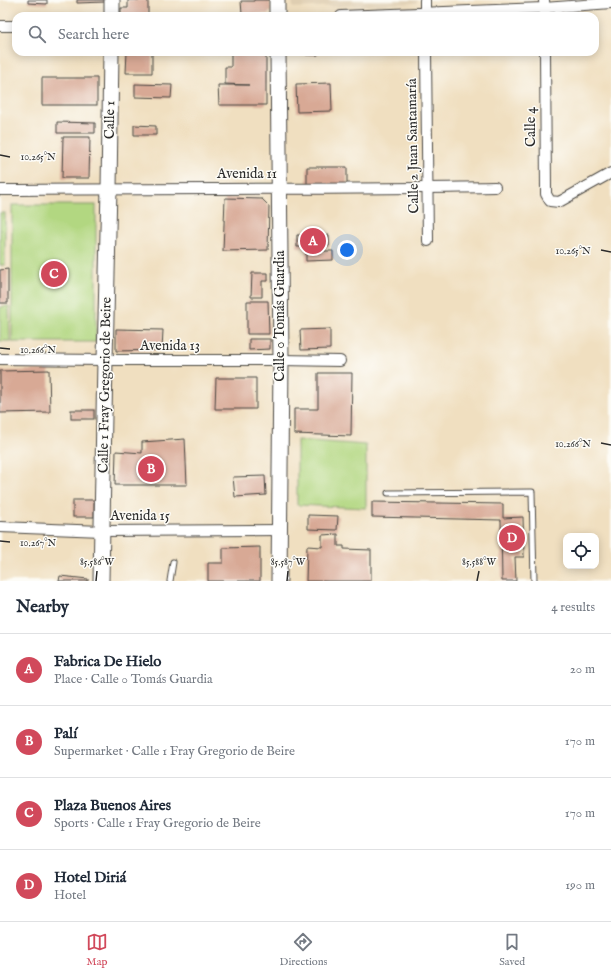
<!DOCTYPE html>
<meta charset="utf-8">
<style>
:root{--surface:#fff;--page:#f2f2f3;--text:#1f2937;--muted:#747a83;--line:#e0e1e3;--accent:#d1495b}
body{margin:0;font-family:"IM FELL English",serif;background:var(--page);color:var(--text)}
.controls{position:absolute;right:12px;bottom:12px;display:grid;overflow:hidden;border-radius:8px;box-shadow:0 2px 10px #0003}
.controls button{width:36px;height:36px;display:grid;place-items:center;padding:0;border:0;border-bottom:1px solid var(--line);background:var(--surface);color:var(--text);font:20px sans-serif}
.you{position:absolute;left:347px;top:250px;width:14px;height:14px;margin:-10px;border:3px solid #fff;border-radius:50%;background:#1a73e8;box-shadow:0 0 0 6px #1a73e833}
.badge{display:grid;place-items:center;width:26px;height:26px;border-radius:50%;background:var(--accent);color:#fff;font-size:13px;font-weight:700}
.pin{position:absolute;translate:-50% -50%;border:2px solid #fff;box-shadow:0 1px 4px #0006}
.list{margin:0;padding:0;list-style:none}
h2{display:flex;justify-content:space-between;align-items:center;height:52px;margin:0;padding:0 16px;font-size:17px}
h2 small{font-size:13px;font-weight:400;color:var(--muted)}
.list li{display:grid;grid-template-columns:26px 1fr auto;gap:12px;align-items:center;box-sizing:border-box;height:72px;padding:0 16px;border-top:1px solid var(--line)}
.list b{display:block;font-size:15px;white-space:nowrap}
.list p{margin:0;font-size:13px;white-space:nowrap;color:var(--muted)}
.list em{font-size:13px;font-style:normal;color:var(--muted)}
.icon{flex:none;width:22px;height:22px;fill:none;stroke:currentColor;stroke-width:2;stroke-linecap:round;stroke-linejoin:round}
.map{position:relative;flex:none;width:611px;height:581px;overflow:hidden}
.search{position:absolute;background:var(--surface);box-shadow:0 2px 10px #0003;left:12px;right:12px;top:12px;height:44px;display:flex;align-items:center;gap:10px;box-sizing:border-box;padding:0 14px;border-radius:12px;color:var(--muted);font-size:15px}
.sheet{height:340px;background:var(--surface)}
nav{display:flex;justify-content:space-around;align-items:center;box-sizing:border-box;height:56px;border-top:1px solid var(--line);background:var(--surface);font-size:11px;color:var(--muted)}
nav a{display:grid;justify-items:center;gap:2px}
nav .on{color:var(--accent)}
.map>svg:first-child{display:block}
.built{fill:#dfceb1}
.green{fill:#b2d781;stroke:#6e8156}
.building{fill:#d8a995}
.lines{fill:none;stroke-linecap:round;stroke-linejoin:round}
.lane-casing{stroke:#494641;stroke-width:7}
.street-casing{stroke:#494641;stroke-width:12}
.secondary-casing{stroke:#494641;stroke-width:17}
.lane{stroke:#fff;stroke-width:5}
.street{stroke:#fff;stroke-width:10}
.secondary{stroke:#fff;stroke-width:15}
.ticks{fill:none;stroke:#2b2b2b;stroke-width:1.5}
.labels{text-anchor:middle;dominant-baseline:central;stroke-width:3;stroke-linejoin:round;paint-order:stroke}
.street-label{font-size:14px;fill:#2b2b2b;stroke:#fdfcf7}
.ticks-label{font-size:10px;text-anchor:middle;fill:#2b2b2b;stroke:#fdfcf7;stroke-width:3;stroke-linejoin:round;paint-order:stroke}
</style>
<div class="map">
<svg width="611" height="581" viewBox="0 0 611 581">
<rect width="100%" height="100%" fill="#fdfcf7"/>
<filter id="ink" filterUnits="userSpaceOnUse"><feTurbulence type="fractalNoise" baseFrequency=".025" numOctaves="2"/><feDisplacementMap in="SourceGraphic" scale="8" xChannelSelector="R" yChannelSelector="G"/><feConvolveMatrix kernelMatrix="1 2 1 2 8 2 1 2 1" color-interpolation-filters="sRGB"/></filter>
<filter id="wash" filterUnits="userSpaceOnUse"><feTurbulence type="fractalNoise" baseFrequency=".012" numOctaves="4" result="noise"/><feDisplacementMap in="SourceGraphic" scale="16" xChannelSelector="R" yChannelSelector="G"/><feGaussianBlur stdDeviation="0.9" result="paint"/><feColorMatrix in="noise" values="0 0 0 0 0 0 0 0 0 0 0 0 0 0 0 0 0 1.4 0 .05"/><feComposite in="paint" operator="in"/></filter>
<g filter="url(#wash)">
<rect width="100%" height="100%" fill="#f0dfc0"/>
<!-- built -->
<polygon class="built" points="292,0 417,0 417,3 293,8"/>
<!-- green -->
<g class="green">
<rect x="12" y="205" width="84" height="137"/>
<rect x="0" y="213" width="5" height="52"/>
<polygon points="9,306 10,341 0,341 0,307"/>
<polygon points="297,440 366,445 366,508 297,505"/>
</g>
<g id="blocks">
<!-- building -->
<g class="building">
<polygon points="28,0 47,0 47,4 28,3"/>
<polygon points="77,0 104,0 105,2 77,3"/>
<polygon points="128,0 148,0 148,16 121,16 121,8 128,8"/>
<polygon points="254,0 270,0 271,11 268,14 242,14 241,1 254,1"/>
<polygon points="127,52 152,52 152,73 126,73"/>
<polygon points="231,52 266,52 266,105 219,105 218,85 249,85 225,84 225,67 231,67"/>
<polygon points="305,52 318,52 318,55 306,55"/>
<rect x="42" y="78" width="55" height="27"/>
<polygon points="331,83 332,111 297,112 296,84"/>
<polygon points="135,84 172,85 171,98 135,97"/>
<polygon points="57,122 95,123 95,133 57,133"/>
<polygon points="134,125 156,126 156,135 134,135"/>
<polygon points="63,137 90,137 89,178 62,178"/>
<polygon points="307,167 347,167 347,186 307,185"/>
<polygon points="225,198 262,199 269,206 268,250 223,251"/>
<polygon points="297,235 329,235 329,246 297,247"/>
<polygon points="306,251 333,251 333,260 306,261"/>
<polygon points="8,269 8,303 0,303 0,270"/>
<polygon points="252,273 268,273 268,281 262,281 262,297 251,297"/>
<polygon points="247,301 268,301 269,334 247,334"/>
<polygon points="116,329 163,330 162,350 116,351"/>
<polygon points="330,329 330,349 301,350 300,330"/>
<polygon points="249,339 270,339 270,349 249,350"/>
<polygon points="49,370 50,412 0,413 0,371"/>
<polygon points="318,373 352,373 351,436 294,434 294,409 318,409"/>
<polygon points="216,378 256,378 256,409 215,409"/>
<rect x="71" y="410" width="23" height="9"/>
<polygon points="185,439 187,485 115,485 116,451 142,453 142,442"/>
<polygon points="265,476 266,495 235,497 233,477"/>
<rect x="73" y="500" width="21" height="17"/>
<polygon points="372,502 503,504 503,518 523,517 524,557 515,557 516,581 502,581 501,520 372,517"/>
<polygon points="308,515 338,516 337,530 308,529"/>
<polygon points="338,534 338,546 344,546 344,549 371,550 371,581 306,581 307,546 322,547 322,535"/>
<polygon points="260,547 260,581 208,581 208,563 223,563 223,548"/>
<polygon points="60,576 88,579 88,581 59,581"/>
</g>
</g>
</g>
<g filter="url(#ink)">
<use href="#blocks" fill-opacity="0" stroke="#494641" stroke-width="1"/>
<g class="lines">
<defs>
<g id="lane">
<polyline points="388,493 532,492 534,581"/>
<polyline points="170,581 173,562"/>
</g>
<g id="street">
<polyline points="425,0 425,16"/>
<polyline points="544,0 545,16"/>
<polyline points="341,16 544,8 611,3"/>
<polyline points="0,26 16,26"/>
<polyline points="426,52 428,241"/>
<polyline points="545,52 546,189 546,194 550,201 559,202 611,173"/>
<path d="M0,190C165,188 330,190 495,187"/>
<polyline points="0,359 105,360 281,360 340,361"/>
<polyline points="0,527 102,531 280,530"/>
</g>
<g id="secondary">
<polyline points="112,16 112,0"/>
<polyline points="277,16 277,0"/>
<polyline points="278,52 281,360 279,581"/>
<polyline points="101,581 105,360 109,188 111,52"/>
</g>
</defs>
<!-- lane casing -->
<use href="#lane" class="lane-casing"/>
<!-- street casing -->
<use href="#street" class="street-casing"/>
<!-- secondary casing -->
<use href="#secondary" class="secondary-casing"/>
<!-- lane -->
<use href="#lane" class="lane"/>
<!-- street -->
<use href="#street" class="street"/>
<!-- secondary -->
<use href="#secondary" class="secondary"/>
</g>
</g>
<!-- ticks -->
<path class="ticks" d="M0,155L10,157M601,250L611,252M0,348L10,349M601,443L611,445M0,541L10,542M96,581L97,571M287,581L288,571M477,581L479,571"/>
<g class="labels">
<!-- street labels -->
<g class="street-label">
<text transform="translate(110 120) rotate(-89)">Calle 1</text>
<text transform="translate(531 127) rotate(-90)">Calle 4</text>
<text transform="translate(413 146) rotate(-91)">Calle 2 Juan Santamaría</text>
<text x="247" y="174">Avenida 11</text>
<text transform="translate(280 316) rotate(-90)">Calle 0 Tomás Guardia</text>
<text x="170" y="346">Avenida 13</text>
<text transform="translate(105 385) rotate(-89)">Calle 1 Fray Gregorio de Beire</text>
<text x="140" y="516">Avenida 15</text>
</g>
</g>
<g class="ticks-label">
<text x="38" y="160">10.265°N</text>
<text x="573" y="254">10.265°N</text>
<text x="38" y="353">10.266°N</text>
<text x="573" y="447">10.266°N</text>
<text x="38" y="546">10.267°N</text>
<text x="97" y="565">85.586°W</text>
<text x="288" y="565">85.587°W</text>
<text x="479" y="565">85.588°W</text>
</g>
</svg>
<div class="controls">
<button><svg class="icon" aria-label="locate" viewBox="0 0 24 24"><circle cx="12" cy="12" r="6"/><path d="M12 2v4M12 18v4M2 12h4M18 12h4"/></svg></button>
</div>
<div class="you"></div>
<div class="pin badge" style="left:313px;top:241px">A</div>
<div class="pin badge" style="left:151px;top:469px">B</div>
<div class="pin badge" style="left:54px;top:274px">C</div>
<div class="pin badge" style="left:512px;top:538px">D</div>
<div class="search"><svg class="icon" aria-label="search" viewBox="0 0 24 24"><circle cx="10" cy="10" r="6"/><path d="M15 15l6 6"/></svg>Search here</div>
</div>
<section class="sheet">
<h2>Nearby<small>4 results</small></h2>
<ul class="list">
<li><span class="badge">A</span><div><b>Fabrica De Hielo</b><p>Place · Calle 0 Tomás Guardia</p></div><em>20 m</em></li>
<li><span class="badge">B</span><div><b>Palí</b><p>Supermarket · Calle 1 Fray Gregorio de Beire</p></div><em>170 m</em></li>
<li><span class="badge">C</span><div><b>Plaza Buenos Aires</b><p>Sports · Calle 1 Fray Gregorio de Beire</p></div><em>170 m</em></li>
<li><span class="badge">D</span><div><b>Hotel Diriá</b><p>Hotel</p></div><em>190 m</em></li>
</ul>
</section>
<nav>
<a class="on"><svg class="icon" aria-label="map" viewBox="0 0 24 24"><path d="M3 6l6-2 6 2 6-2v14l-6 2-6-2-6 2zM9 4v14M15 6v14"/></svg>Map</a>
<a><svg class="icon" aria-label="directions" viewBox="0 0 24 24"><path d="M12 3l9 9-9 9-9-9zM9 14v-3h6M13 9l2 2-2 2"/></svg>Directions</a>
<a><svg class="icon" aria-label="saved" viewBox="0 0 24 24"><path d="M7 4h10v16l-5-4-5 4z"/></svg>Saved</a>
</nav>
